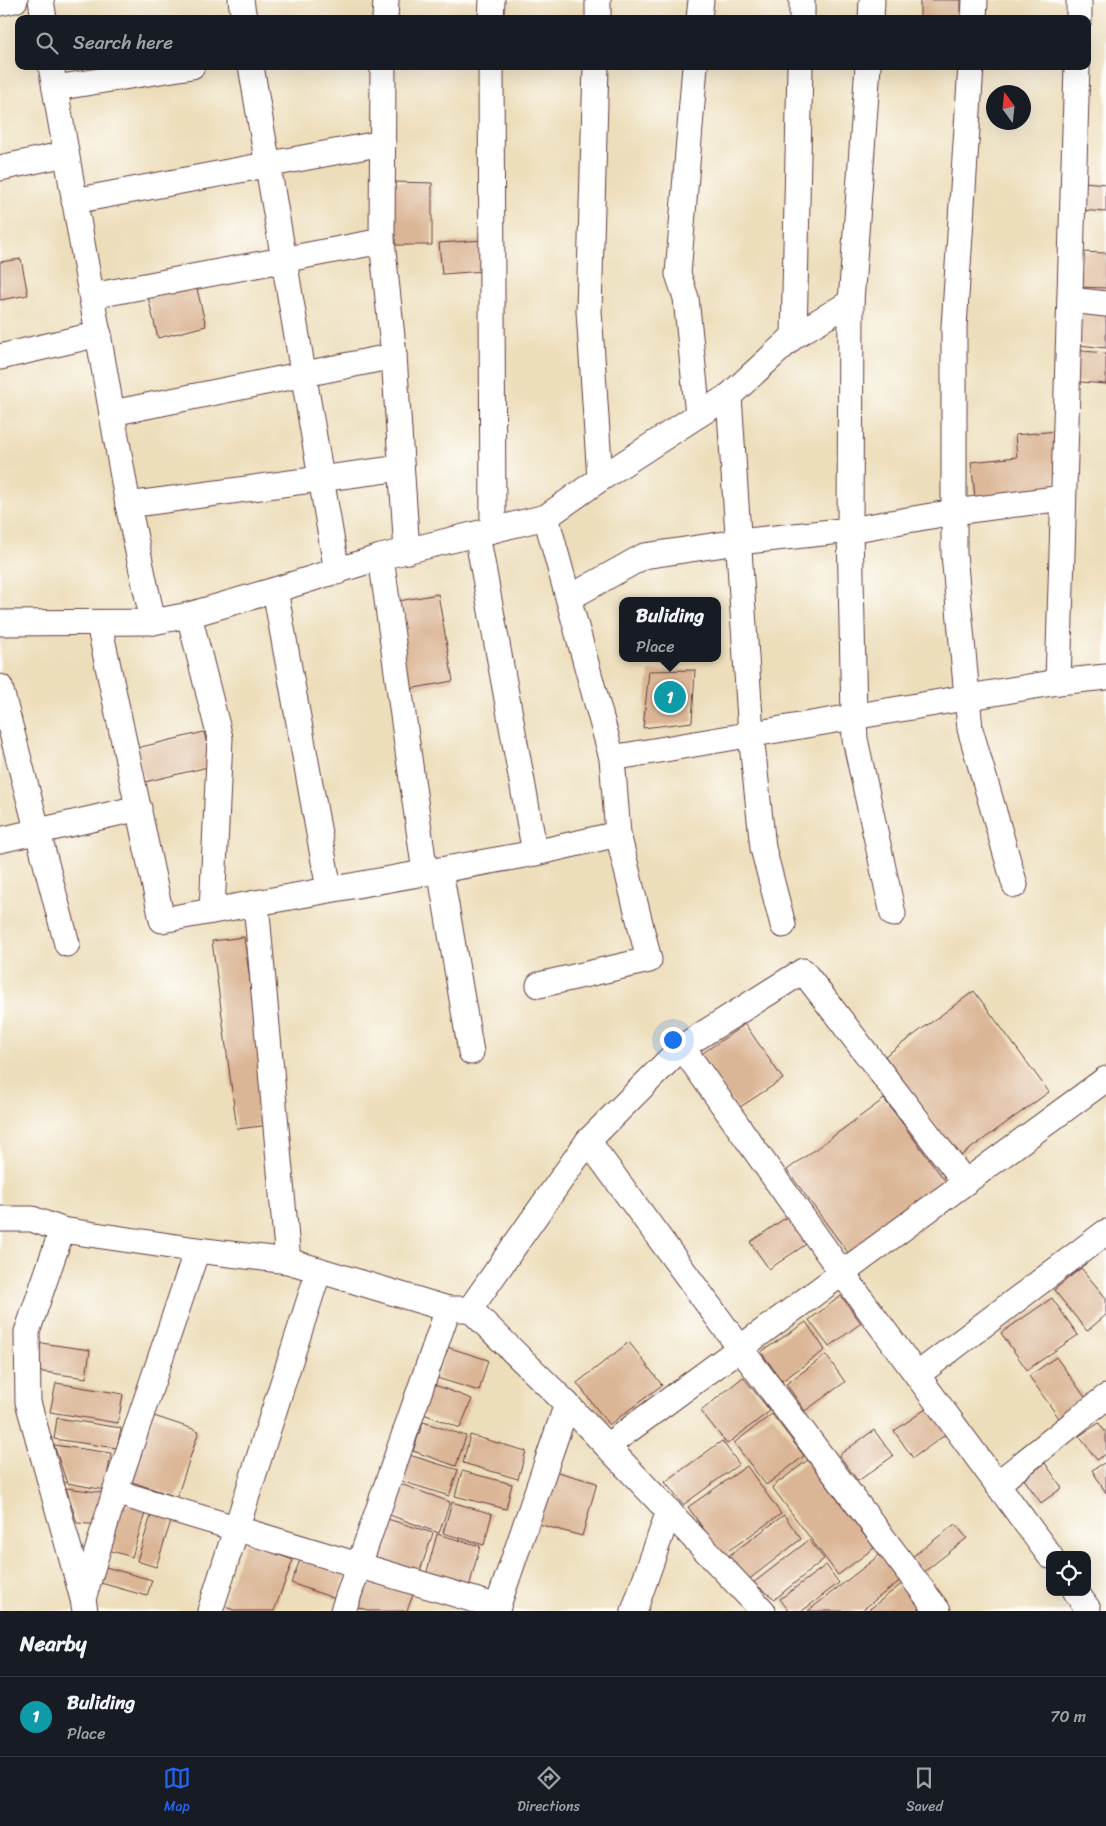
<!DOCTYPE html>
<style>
:root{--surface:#171b24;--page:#20242c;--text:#f1f3f6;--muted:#9ea1a6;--line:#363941;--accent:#2563eb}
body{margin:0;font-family:Sriracha,sans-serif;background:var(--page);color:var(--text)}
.controls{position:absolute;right:15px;bottom:15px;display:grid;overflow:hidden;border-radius:10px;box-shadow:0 5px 20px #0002}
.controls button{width:45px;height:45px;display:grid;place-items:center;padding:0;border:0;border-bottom:1px solid var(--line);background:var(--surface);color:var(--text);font:25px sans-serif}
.compass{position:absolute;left:986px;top:85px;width:45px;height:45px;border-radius:50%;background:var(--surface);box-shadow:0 5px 20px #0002;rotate:345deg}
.you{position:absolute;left:672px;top:1039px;width:18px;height:18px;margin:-12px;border:4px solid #fff;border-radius:50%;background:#1a73e8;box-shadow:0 0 0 8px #1a73e833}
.badge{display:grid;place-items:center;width:32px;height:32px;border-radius:50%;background:var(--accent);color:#fff;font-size:16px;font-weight:700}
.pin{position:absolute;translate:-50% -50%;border:2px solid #fff;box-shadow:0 1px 5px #0006}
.popup{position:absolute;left:619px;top:597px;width:102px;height:65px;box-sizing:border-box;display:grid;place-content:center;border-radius:10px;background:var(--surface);filter:drop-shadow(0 1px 4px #0005);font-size:16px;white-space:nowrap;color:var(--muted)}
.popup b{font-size:19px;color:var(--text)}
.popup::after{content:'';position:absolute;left:50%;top:100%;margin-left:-10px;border:10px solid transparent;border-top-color:var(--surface)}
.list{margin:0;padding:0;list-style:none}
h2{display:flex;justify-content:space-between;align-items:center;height:65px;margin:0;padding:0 20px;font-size:21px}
h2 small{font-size:16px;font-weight:400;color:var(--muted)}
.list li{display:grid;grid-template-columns:32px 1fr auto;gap:15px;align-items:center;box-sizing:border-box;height:80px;padding:0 20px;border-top:1px solid var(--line)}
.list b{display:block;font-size:19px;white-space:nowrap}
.list p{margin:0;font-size:16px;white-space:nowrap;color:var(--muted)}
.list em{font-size:16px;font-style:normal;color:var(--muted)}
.icon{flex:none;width:28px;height:28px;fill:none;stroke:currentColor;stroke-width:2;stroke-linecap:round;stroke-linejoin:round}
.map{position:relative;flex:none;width:1106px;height:1611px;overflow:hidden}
.search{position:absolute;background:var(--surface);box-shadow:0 5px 20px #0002;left:15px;right:15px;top:15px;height:55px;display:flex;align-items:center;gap:12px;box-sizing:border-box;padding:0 18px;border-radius:10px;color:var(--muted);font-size:19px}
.sheet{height:145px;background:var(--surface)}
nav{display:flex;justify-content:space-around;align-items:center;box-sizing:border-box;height:70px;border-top:1px solid var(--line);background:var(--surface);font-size:14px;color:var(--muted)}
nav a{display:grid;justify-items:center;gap:2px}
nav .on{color:var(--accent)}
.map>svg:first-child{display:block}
.building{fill:#dbb696}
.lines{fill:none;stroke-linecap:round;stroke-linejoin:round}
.street-casing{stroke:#623c41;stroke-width:27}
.street{stroke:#fff;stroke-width:25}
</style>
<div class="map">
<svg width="1106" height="1611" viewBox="0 0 1106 1611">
<rect width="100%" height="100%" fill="#fdfcf7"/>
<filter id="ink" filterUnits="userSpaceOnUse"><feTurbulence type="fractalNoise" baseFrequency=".02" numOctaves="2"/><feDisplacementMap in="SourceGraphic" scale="10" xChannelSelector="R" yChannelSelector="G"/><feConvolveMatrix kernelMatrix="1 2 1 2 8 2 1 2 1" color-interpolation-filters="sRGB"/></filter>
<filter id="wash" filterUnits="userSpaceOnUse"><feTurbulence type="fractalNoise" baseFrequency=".0096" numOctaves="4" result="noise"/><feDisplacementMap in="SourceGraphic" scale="20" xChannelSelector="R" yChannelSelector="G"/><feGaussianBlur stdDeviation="1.12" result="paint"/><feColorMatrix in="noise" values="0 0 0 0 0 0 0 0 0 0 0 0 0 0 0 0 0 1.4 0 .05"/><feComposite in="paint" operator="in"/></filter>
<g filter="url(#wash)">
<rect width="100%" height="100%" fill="#eddebb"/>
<g id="blocks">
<!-- building -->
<g class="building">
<rect x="920" y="0" width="41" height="19"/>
<polygon points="394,182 432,183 432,245 394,245"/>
<polygon points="1083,182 1106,184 1106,212 1080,210"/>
<polygon points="483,240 485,271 442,274 439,243"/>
<polygon points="1081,252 1106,253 1106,288 1079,287"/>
<polygon points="21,259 28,295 0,300 0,262"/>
<polygon points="195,281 206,326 158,338 147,293"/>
<polygon points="1074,305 1106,308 1106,348 1070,344"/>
<polygon points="1072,350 1106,353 1106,384 1069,381"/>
<polygon points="1057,431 1054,496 976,505 971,462 1017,457 1015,435"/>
<polygon points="438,594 453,681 409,689 393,602"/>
<polygon points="695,670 692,722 643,728 649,671"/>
<polygon points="204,732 212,766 145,782 137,748"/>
<polygon points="244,937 270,1125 237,1129 212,941"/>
<polygon points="974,991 1049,1092 959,1157 885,1056"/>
<polygon points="745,1024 783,1079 737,1109 700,1055"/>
<polygon points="884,1099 949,1186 851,1257 787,1170"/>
<polygon points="793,1213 811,1241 769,1269 750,1242"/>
<polygon points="1081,1268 1106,1298 1106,1315 1087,1331 1054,1290"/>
<polygon points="841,1296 861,1323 829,1347 809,1320"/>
<polygon points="1052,1298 1078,1335 1027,1370 1001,1333"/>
<polygon points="806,1322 825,1350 782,1381 761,1352"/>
<polygon points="629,1342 662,1385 609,1425 577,1383"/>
<polygon points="41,1343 90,1350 86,1378 37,1371"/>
<polygon points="447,1347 488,1360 479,1391 437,1378"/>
<polygon points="826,1355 845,1382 805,1411 786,1384"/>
<polygon points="1056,1357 1088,1401 1061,1421 1029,1376"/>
<polygon points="743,1377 770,1411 727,1444 701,1411"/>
<polygon points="56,1383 123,1394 118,1423 50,1412"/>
<polygon points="432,1384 472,1399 460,1428 421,1413"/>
<polygon points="933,1404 952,1430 913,1458 894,1431"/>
<polygon points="772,1414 804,1456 766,1485 734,1443"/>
<polygon points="154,1416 199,1431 177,1497 132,1482"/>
<polygon points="57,1418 121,1428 117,1448 54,1439"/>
<polygon points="423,1422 466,1436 456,1466 413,1451"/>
<polygon points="1099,1423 1106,1433 1106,1454 1097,1460 1079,1436"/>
<polygon points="874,1430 893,1456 858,1481 839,1455"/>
<polygon points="470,1435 526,1451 518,1479 463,1463"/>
<polygon points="722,1441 739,1464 683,1505 665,1482"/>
<polygon points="54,1445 111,1453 105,1490 67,1483"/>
<polygon points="406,1454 458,1470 449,1496 398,1480"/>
<polygon points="808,1460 874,1548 838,1575 772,1487"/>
<polygon points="1106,1462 1106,1493 1092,1470"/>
<polygon points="1045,1463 1062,1488 1041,1503 1024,1479"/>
<polygon points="747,1466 781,1514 722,1555 688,1507"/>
<polygon points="462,1471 512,1484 506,1509 455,1496"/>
<polygon points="554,1471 597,1483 582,1536 538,1524"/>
<polygon points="398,1483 450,1502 439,1533 387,1514"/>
<polygon points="66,1488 106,1493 101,1525 77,1523"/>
<polygon points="119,1502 146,1510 132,1557 105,1549"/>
<polygon points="452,1502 492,1514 484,1545 443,1533"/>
<polygon points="153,1509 173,1515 156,1567 137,1561"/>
<polygon points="784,1515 801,1539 747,1581 723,1560"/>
<polygon points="384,1518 433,1533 420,1571 372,1556"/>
<polygon points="955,1524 967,1538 924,1572 912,1557"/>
<polygon points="437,1534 480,1546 469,1587 426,1575"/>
<polygon points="809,1540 824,1559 775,1599 753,1583"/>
<polygon points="245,1543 293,1560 274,1611 237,1611 222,1606"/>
<polygon points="882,1553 902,1579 861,1611 808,1611"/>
<polygon points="302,1555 347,1571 336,1599 291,1583"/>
<polygon points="826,1565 839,1583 802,1611 789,1611 780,1599"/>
<polygon points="102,1566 152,1580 147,1596 97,1582"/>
<polygon points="369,1574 415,1589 407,1611 370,1611 358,1607"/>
<polygon points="903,1583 922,1606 916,1611 867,1611"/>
</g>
</g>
</g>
<g filter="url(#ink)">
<use href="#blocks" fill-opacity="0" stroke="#623c41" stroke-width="1"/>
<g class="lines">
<defs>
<g id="street">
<polyline points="41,0 44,19"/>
<polyline points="241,0 244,19"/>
<polyline points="0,3 15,0"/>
<polyline points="385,19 386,0"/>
<polyline points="491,19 492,0"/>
<polyline points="598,19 598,0"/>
<polyline points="699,19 701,0"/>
<polyline points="802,19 802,0"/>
<polyline points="871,19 872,0"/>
<polyline points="974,19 975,0"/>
<polyline points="1079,19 1079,0"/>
<polyline points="51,66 128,505 153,622"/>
<polyline points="251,66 337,572"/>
<polyline points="383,66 382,241 394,356 407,551"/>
<polyline points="491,66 493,530"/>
<polyline points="596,66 589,311 600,479"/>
<polyline points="695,66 678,274 686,298 698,415"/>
<polyline points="868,66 851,302 850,530 854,717 855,739 893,914"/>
<polyline points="971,66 954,327 954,554 970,729 1015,885"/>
<polyline points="1077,66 1058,682 1106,677"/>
<polyline points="55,88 192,66"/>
<polyline points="0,168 66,154"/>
<polyline points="74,201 383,143"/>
<polyline points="92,296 382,241"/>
<polyline points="1070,300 1106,304"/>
<polyline points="794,336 851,302"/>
<polyline points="0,357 99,334"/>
<polyline points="729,396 751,734 763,848 783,925"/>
<polyline points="112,413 394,356"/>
<polyline points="128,505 401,468"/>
<polyline points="477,534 535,853"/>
<polyline points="381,557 425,873"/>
<polyline points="275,590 329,889"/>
<polyline points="569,598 644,556 738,542 850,530 954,512 1063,498"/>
<polyline points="189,615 220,738 212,911"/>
<polyline points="0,623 153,622 189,615 275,590 381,557 546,517 600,479 698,415 729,396 794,336 800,66"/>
<polyline points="99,624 162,920 535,853 618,834"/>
<polyline points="0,687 67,944"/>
<polyline points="612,758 1058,682"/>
<polyline points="0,840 139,808"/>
<polyline points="440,870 471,1052"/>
<polyline points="256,903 288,1261"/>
<polyline points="539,985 649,960 618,834 612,758 546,517"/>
<polyline points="682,1047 842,1273 1050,1556"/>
<polyline points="588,1141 740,1348 938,1611"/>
<polyline points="0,1219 32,1219 62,1230 197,1250 288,1261 448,1309 470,1309 567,1404 763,1611"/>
<polyline points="62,1230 27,1332 28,1402 83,1599 85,1611"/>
<polyline points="470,1309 588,1141 682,1047 803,971 965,1182"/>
<polyline points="917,1375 1106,1232"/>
<polyline points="607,1446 1106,1079"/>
<polyline points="997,1484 1106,1397"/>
<polyline points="115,1492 498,1607"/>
<polyline points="1076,1592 1088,1609 1085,1611"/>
<polyline points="83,1599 115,1492 197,1250"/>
<polyline points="210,1611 319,1270"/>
<polyline points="343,1611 448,1309"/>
<polyline points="496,1611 567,1404"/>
<polyline points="634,1611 669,1511"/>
</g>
</defs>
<!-- street casing -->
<use href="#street" class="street-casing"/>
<!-- street -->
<use href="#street" class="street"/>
</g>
</g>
</svg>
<div class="controls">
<button><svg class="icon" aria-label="locate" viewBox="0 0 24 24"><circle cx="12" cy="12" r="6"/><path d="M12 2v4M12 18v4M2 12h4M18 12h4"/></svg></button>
</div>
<svg class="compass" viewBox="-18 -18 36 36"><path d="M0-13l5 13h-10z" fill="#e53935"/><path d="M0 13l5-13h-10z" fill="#9ea1a6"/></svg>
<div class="you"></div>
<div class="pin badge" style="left:670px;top:697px;background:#0f9aa8">1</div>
<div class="popup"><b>Buliding</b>Place</div>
<div class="search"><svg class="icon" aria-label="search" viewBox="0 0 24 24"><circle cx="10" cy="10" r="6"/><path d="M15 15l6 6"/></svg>Search here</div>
</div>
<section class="sheet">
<h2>Nearby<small></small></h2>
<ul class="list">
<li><span class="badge" style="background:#0f9aa8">1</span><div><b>Buliding</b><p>Place</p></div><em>70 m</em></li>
</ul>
</section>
<nav>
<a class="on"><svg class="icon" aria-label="map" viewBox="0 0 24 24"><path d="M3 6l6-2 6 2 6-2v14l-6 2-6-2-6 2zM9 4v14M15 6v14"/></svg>Map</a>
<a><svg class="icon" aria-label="directions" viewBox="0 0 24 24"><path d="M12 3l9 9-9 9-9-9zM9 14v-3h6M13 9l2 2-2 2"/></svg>Directions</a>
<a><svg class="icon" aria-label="saved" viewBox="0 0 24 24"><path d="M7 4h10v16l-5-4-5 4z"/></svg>Saved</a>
</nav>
